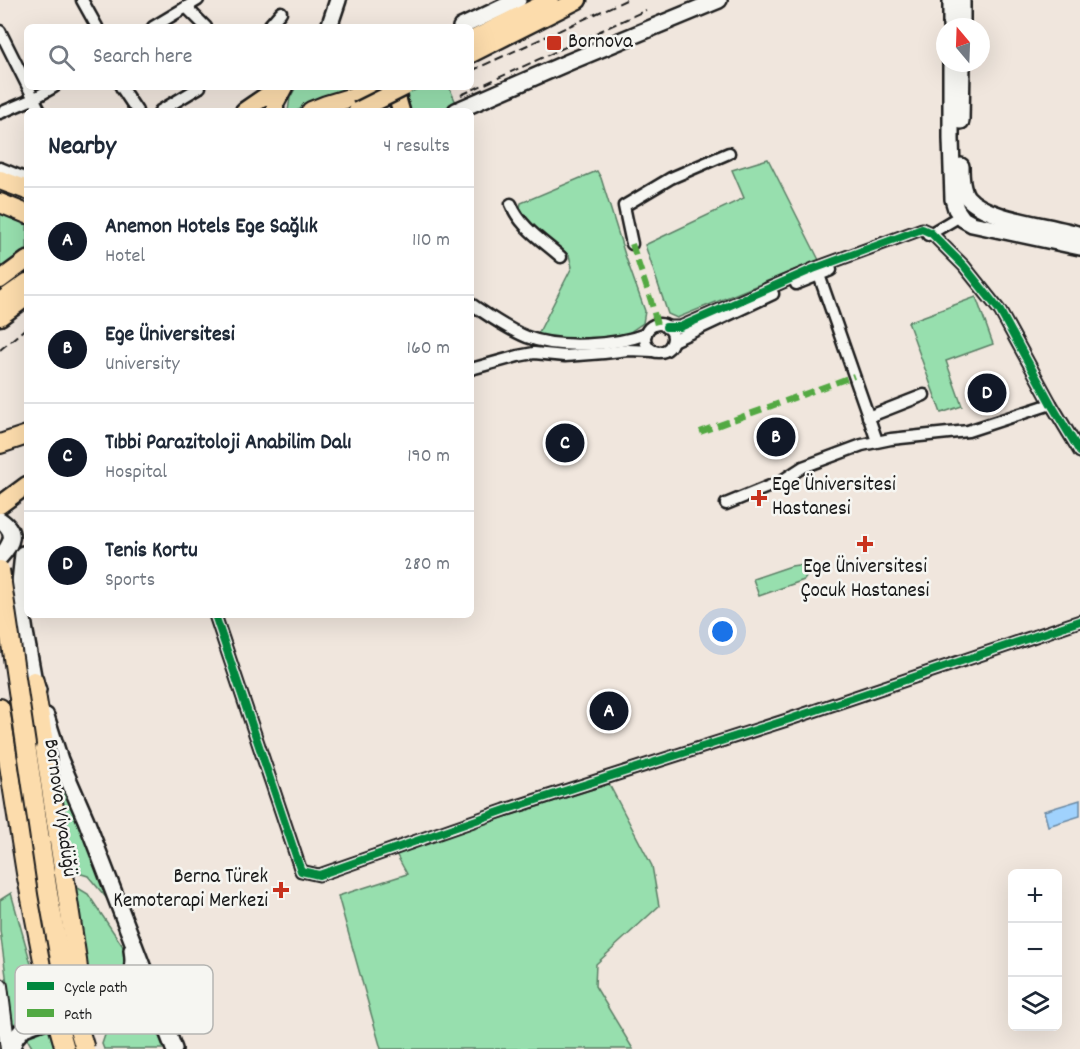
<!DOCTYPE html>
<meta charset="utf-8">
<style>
:root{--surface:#fff;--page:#f2f2f3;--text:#1f2937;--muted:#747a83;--line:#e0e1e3;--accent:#111827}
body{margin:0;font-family:Dekko,sans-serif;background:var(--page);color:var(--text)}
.controls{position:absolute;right:18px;bottom:18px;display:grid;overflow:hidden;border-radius:9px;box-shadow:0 6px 24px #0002}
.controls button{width:54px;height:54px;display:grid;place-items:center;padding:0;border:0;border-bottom:2px solid var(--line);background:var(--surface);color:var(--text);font:30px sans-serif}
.compass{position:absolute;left:936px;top:18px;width:54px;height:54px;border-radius:50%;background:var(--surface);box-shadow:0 6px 24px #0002;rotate:341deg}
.you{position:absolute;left:723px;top:632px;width:21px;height:21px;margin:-15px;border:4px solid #fff;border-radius:50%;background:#1a73e8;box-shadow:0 0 0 9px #1a73e833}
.badge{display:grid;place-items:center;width:39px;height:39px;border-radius:50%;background:var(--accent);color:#fff;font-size:20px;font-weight:700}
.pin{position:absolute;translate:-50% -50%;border:3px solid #fff;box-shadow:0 2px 6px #0006}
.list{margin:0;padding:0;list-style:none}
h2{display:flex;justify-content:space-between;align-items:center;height:78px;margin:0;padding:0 24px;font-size:26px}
h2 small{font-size:20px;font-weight:400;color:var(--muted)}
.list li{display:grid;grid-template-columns:39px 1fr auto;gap:18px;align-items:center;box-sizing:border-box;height:108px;padding:0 24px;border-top:2px solid var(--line)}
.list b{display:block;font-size:22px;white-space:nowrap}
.list p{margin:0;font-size:20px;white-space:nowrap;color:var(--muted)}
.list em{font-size:20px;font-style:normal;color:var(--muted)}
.icon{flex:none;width:33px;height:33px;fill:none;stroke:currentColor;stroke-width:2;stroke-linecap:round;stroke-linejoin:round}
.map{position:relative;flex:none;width:1080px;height:1049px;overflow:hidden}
.search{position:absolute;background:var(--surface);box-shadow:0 6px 24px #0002;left:24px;top:24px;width:450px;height:66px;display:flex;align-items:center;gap:15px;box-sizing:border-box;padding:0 21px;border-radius:9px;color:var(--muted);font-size:22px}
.panel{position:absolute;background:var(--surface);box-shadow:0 6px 24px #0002;left:24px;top:108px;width:450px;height:510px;border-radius:9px}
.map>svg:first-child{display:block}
.green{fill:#97dfae;stroke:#5a7e65;stroke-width:1.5}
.water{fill:#a0d2fd;stroke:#6b89a3;stroke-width:1.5}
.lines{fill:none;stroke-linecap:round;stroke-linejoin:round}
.minor-casing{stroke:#1c1c1c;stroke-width:15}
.tertiary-casing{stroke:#1c1c1c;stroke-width:18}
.secondary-casing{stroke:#1c1c1c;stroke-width:20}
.primary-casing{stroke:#1c1c1c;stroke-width:21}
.trunk-casing{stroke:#1c1c1c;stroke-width:21}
.motorway-casing{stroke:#1c1c1c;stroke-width:22}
.minor{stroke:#f6f6f2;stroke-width:10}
.tertiary{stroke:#f6f6f2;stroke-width:14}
.secondary{stroke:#f6f6f2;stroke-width:15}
.primary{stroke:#fcdcac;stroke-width:16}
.trunk{stroke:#fcdcac;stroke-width:16}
.motorway{stroke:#fcdcac;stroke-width:18}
.rail{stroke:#1c1c1c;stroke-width:2;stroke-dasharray:9 4.5;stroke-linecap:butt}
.trunk-bridge-casing{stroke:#1c1c1c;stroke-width:21;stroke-linecap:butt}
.motorway-bridge-casing{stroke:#1c1c1c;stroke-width:22;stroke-linecap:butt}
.trunk-bridge{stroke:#fcdcac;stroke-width:16}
.motorway-bridge{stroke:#fcdcac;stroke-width:18}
.quiet{stroke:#52a943;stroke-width:6;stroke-dasharray:12 6;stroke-linecap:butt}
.cycleway-casing{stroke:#f6f6f2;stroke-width:11}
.cycleway{stroke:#00873e;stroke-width:8}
.poi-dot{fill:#c8321e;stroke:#f6f6f2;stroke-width:2}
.labels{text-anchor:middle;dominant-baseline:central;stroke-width:5;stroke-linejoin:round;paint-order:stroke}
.poi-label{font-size:21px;fill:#1c1c1c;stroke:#f6f6f2;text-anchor:start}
.street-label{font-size:21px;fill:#1c1c1c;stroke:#f6f6f2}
.key{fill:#f6f6f2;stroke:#b5b5b2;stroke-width:1.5}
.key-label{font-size:16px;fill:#1c1c1c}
</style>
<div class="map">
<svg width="1080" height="1049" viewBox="0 0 1080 1049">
<rect width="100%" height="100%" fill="#f0e6dd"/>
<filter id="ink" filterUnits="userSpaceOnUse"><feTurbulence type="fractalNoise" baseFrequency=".0167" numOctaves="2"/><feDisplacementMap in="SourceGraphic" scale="12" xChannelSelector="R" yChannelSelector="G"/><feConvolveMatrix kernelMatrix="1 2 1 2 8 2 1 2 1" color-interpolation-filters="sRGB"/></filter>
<g filter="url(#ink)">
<!-- green -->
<g class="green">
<polygon points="296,87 350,87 296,111 288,111 290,98"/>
<polygon points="422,87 449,87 457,105 442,111 407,111 404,95"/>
<polygon points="768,159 819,260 677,318 668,314 645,245 744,198 732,170"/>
<polygon points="597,171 601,178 625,255 645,311 643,323 624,336 566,341 538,334 572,267 569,255 531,226 520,208 521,203"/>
<polygon points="0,210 27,219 27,253 0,272"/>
<polygon points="976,297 993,344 946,361 962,406 941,413 908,322"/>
<polygon points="798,565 803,566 806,570 807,576 804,580 759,596 753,579 791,566"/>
<polygon points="50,752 109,901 88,876 68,870"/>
<polygon points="609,784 652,866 659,906 596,964 595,986 633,1049 381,1049 338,896 407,874 395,852"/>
<polygon points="73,885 88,894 126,951 124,968 117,981 106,988 91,992"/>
<polygon points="11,893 44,1010 31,1015 14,1025 12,1022 0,930 0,900"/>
<polygon points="138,983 164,1049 104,1049 102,1044 106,1032 96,1007 119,1000"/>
<polygon points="48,1029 55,1049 33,1049 26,1037 33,1032"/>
</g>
<!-- water -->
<polygon class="water" points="1080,800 1080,816 1048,826 1044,811"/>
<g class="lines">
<defs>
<g id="minor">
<polyline points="82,0 97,27"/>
<polyline points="186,7 206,27"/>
<polyline points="153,27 198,0"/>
<polyline points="268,27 281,12"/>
<polyline points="0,31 40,111"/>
<polyline points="121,87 137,111"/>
<polyline points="160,111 200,87"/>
<polyline points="0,113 33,99 54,87"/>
<polyline points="0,168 27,179"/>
<path d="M511,204C520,227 543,241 561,257"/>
<polyline points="928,235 960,216"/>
<polyline points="632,244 624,206 671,178 729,153"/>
<polyline points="819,275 877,441"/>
<polyline points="796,284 831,270"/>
<path d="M471,304C489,316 507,329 527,337C558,349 615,346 646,334"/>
<circle cx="659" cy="338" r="14"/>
<polyline points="666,327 680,327 813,269 922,229 931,233 964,266 1000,311 1051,404 1080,452"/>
<polyline points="673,341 773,294"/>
<polyline points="471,369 518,356 534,353 565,356 604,353 628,350 654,351"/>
<polyline points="868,417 924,395"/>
<polyline points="726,504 780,482 803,467 862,445 891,439 968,431 1051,404"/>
<polyline points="215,615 301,871 319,875 505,810 790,719 1080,621"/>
</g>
<polyline id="tertiary" points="0,986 8,1049"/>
<g id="secondary">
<polyline points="962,0 962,27"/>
<polyline points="329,27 338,0"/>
<polyline points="461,27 518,0"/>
<polyline points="951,27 951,0"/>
<polyline points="951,63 951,139 953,199 956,209 963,219 972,224 1080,247"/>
<polyline points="456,111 569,62 719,0"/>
<polyline points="961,121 962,63"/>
<path d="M961,166C961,175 961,189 967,197C986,220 1051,225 1080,235"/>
<path d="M0,520C18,532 12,544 0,557"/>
<polyline points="23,554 19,592 25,632 34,681 38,690"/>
<polyline points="46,716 60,760 86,820 174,1049"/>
<path d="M11,1049L16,1037L24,1028L119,993C132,981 135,967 132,950"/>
</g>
<g id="primary">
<polyline points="394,87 401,111"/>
<polyline points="244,111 279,87"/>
<polyline points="275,111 275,104 284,87"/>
<polyline points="0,280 27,260"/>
<polyline points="0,505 27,485"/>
</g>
<g id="trunk">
<polyline points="471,40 550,0"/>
<polyline points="471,54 578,0"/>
<polyline points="0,301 27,282"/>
<polyline points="0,317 27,297"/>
</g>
<g id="motorway">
<polyline points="311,111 326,105 369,92"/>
<polyline points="0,180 27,190"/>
<polyline points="0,203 27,214"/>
<polyline points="0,444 27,435"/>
<polyline points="34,681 45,749"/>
<polyline points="0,708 26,873 50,996"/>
</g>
</defs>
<!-- minor casing -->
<use href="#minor" class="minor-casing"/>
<!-- tertiary casing -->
<use href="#tertiary" class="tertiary-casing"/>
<!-- secondary casing -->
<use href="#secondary" class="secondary-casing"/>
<!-- primary casing -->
<use href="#primary" class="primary-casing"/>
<!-- trunk casing -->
<use href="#trunk" class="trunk-casing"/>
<!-- motorway casing -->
<use href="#motorway" class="motorway-casing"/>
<!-- minor -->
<use href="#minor" class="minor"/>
<!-- tertiary -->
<use href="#tertiary" class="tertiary"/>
<!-- secondary -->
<use href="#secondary" class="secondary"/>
<!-- primary -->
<use href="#primary" class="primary"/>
<!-- trunk -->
<use href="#trunk" class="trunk"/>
<!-- motorway -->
<use href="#motorway" class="motorway"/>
<!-- rail -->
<g class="rail">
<polyline points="471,71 626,0"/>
<polyline points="461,95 646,10"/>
<polyline points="0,350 27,327"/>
</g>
<defs>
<polyline id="trunk-bridge" points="357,111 405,87"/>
<g id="motorway-bridge">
<polyline points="0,570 48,893 63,976 85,1049"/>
<polyline points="45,749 77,960 83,1011"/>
<polyline points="50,996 65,1049"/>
</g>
</defs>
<!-- trunk-bridge casing -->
<use href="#trunk-bridge" class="trunk-bridge-casing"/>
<!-- motorway-bridge casing -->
<use href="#motorway-bridge" class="motorway-bridge-casing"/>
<!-- trunk-bridge -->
<use href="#trunk-bridge" class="trunk-bridge"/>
<!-- motorway-bridge -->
<use href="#motorway-bridge" class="motorway-bridge"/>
<!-- quiet -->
<g class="quiet">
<polyline points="632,244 651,301 657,325"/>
<polyline points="700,432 854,376"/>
</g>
<defs>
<g id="cycleway">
<polyline points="666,327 680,327 813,269 922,229 931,233 964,266 1000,311 1051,404 1080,452"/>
<polyline points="215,615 301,871 319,875 505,810 790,719 1080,621"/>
</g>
</defs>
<!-- cycleway casing -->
<use href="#cycleway" class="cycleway-casing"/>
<!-- cycleway -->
<use href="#cycleway" class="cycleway"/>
</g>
</g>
<!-- markers -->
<g class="poi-dot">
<rect x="546" y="35" width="16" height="16" rx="3"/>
<path d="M756 489h6v6h6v6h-6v6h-6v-6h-6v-6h6z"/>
<path d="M862 535h6v6h6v6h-6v6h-6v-6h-6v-6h6z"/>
<path d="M278 881h6v6h6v6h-6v6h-6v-6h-6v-6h6z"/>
</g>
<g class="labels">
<!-- poi labels -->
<g class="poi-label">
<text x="568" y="43">Bornova</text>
<text x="772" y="486">Ege Üniversitesi<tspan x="772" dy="24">Hastanesi</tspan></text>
<text x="865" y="568" text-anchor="middle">Ege Üniversitesi<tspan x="865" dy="24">Çocuk Hastanesi</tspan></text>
<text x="268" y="878" text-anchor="end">Berna Türek<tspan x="268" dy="24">Kemoterapi Merkezi</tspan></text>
</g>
<!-- street labels -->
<g class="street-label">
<text transform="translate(59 808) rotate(82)">Bornova Viyadüğü</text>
</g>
</g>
<!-- legend -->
<rect x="15" y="965" width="198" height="69" rx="9" class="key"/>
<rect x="27" y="982" width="27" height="8" fill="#00873e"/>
<rect x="27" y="1009" width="27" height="8" fill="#52a943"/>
<g class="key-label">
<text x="64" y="992">Cycle path</text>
<text x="64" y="1019">Path</text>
</g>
</svg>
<div class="controls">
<button>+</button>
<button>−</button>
<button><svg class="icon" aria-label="layers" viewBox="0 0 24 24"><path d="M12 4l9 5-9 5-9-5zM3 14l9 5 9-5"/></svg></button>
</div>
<svg class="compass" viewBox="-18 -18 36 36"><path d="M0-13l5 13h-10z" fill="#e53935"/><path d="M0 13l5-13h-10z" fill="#747a83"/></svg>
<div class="you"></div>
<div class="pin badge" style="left:609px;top:711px">A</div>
<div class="pin badge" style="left:776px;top:437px">B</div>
<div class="pin badge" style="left:565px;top:443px">C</div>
<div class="pin badge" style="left:987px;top:393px">D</div>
<div class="search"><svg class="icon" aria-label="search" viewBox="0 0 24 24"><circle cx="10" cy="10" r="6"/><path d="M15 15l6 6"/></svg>Search here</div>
<section class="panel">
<h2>Nearby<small>4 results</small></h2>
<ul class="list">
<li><span class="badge">A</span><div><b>Anemon Hotels Ege Sağlık</b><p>Hotel</p></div><em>110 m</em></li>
<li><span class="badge">B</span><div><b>Ege Üniversitesi</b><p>University</p></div><em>160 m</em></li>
<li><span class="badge">C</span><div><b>Tıbbi Parazitoloji Anabilim Dalı</b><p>Hospital</p></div><em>190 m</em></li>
<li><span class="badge">D</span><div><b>Tenis Kortu</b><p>Sports</p></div><em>280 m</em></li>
</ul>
</section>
</div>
